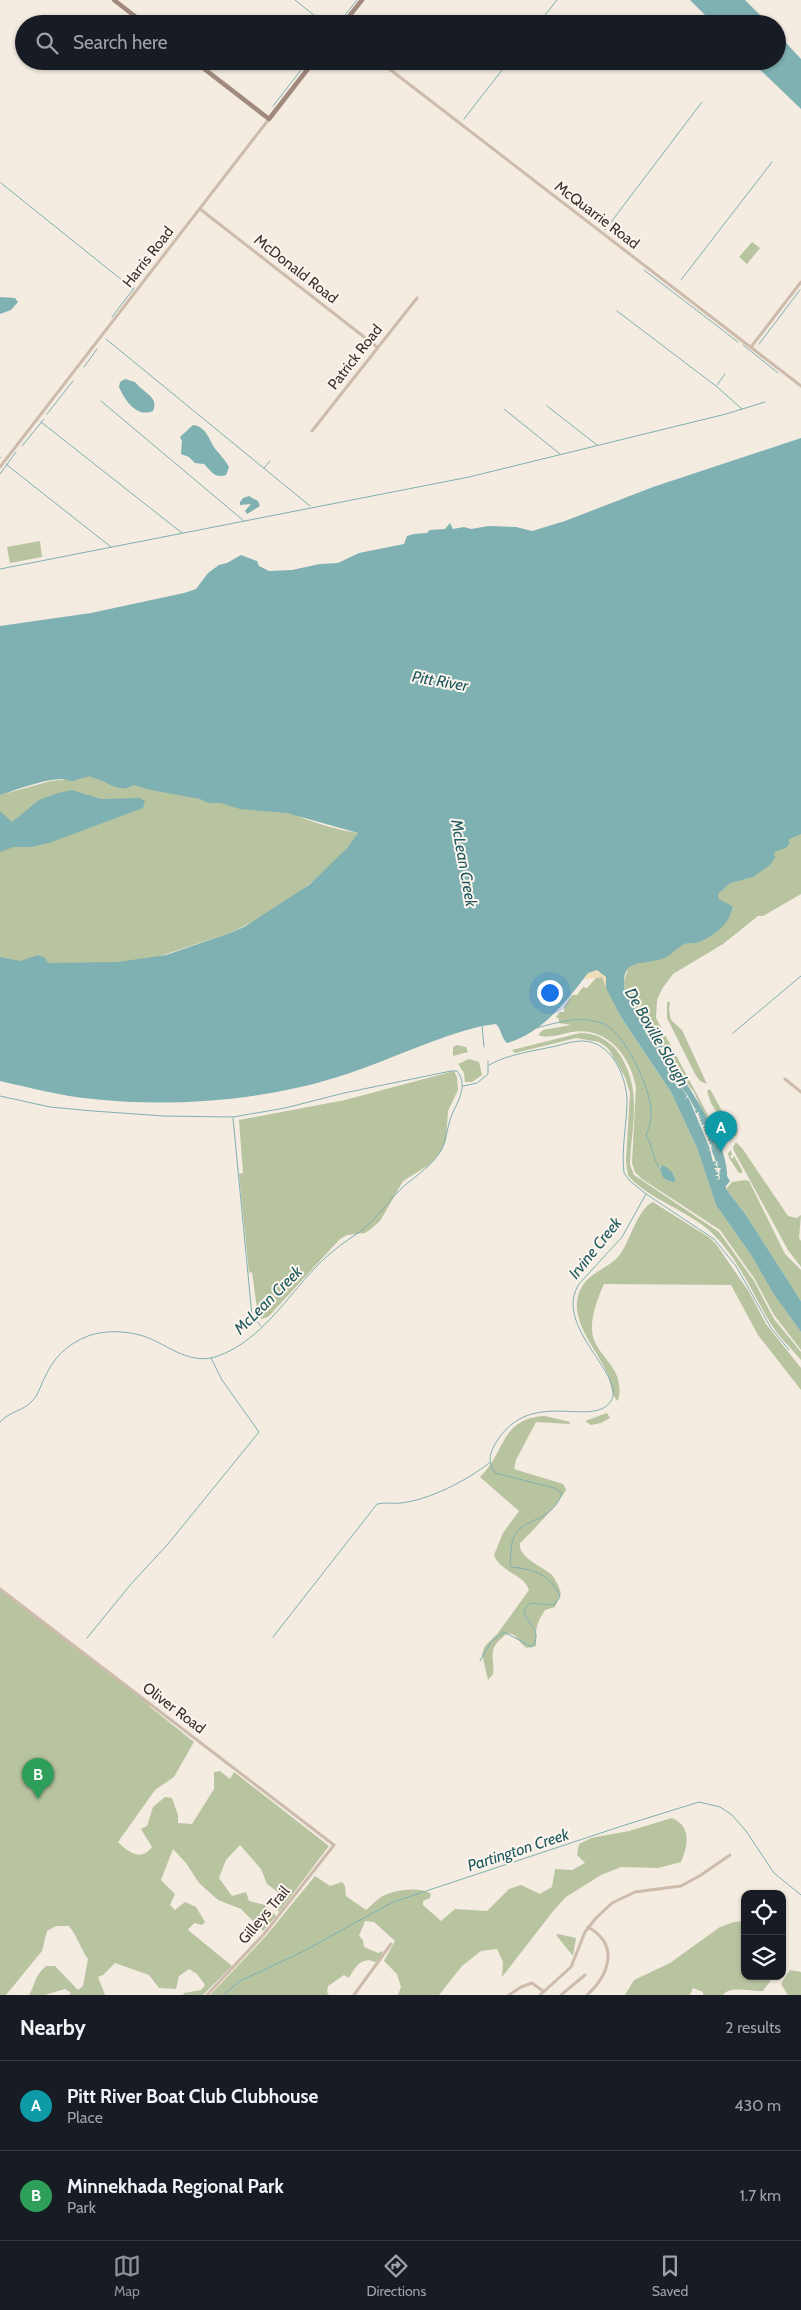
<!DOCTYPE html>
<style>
:root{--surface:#171b24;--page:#242831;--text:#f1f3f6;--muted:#9ea1a6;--line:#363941;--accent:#8c9099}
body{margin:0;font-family:Cabin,sans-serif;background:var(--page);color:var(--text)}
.controls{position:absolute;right:15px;bottom:15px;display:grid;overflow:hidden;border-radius:10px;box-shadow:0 1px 4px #0004}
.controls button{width:45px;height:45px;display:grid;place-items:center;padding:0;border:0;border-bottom:1px solid var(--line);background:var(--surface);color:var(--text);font:25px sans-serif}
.you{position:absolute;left:549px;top:992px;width:18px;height:18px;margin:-12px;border:4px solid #fff;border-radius:50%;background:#1a73e8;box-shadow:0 0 0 8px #1a73e833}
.badge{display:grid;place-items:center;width:32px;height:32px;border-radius:50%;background:var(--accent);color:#fff;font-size:16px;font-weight:700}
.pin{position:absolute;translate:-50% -41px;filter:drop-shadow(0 1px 2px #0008)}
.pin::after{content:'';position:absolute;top:26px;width:18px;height:15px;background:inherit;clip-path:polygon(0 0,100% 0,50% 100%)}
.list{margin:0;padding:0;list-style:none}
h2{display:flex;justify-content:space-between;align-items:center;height:65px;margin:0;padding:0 20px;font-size:21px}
h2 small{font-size:16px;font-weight:400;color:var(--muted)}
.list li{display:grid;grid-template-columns:32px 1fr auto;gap:15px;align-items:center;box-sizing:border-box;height:90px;padding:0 20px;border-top:1px solid var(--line)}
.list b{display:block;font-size:19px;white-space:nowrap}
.list p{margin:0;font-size:16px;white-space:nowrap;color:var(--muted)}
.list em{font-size:16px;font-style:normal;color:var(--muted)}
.icon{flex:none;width:28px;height:28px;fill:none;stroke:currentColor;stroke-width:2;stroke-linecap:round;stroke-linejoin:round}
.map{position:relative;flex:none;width:801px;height:1995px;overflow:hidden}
.search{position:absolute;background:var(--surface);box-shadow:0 1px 4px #0004;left:15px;right:15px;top:15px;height:55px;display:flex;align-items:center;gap:12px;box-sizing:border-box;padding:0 18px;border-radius:28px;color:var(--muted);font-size:19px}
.sheet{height:245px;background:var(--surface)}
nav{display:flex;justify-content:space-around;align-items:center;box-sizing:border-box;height:70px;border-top:1px solid var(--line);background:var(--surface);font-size:14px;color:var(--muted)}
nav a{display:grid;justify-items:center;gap:2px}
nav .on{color:var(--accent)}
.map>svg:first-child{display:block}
.green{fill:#b8c4a0;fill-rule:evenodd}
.sand{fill:#efdcb8}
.water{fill:#7fb0b2}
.pier{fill:#f4ebe1}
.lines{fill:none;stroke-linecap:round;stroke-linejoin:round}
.stream{stroke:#7fb0b2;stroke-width:1}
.minor{stroke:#cdbbac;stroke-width:3}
.secondary{stroke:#a18a7d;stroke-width:4.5}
.labels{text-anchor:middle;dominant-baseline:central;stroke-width:4;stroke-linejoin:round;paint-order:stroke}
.street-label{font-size:15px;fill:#3b302b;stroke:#fbf5ee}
.water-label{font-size:16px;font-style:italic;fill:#1f5a5e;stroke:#fbf5ee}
</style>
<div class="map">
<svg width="801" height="1995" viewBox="0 0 801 1995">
<rect width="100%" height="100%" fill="#f4ebe1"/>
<!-- green -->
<g class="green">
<polygon points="752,242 760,248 747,264 739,257"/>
<polygon points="40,541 42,557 10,563 7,547"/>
<path d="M197,764C248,791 300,825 358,833C330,875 276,912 230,933L130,966L0,964V795L51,781Z"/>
<polygon points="801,778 801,894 763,916 758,916 723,944 673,974 662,989 657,1000 656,1018 723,1143 720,1148 694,1092 678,1072 663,1047 664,1041 647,1029 625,991 624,981 628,969"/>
<path d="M602,977L621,1017L671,1092L697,1148L716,1205L751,1255L778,1300L801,1332V1350L774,1315L754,1278L720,1230L642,1179L635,1172L632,1163L636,1087C630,1056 607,1026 572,1032C562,1034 548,1039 538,1035L543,1030L571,1025L559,1023V1019L556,1017L560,1012H564V1007L572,995H577L583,987L587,988L596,978ZM660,1166C668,1169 676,1173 675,1182C664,1182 661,1176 660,1166Z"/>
<polygon points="667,1002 670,1002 669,1010 671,1020 682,1030 707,1084 700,1081 695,1074 667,1018"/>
<path d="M580,1033C599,1033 614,1043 623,1060C642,1096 631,1127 630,1165L634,1175L719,1232L754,1281L774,1319L801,1352V1360C791,1348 779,1337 771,1324C752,1293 740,1261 713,1234C692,1212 647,1199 628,1175L626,1161L630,1093L625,1077L608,1048L599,1042L576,1038L515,1053L512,1050Z"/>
<polygon points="457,1045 466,1047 468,1052 453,1056 453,1047"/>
<polygon points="469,1059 479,1062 482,1075 472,1082 465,1082 464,1073 458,1064"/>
<polygon points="454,1071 457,1077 458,1090 448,1111 446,1141 441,1151 429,1165 403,1181 380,1221 371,1229 365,1233 347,1235 340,1239 268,1317 261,1319 258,1316 252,1272 249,1273 239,1174 243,1173 239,1120 345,1100"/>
<polygon points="710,1089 726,1118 738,1130 736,1136 730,1135 711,1103 707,1091"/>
<polygon points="736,1142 742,1148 788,1216 797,1218 801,1215 799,1238 801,1241 801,1267 788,1250 734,1151 733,1147"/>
<polygon points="731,1150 732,1155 730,1156 732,1159 734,1156 742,1170 742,1173 739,1173 729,1158 728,1153"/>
<polygon points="745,1180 749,1181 785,1254 801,1270 801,1301 746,1215 726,1189 732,1182"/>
<path d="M653,1202L710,1238L716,1244L749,1292L766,1324L801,1368V1390L758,1335L731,1285L604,1284C598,1297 591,1316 592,1330C593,1357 627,1365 618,1401C611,1396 611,1382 607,1373C597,1348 563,1315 583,1285C592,1271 612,1267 621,1253C630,1240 639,1207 653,1202Z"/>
<polygon points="607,1413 610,1418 601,1423 591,1425 585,1421"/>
<path d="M545,1416L570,1422V1424L536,1422L516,1460L514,1469L563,1484L566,1489C564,1498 529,1535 520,1543C518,1558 542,1566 552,1575C556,1580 559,1587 561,1593L555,1607L545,1610C535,1625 536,1630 536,1646L527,1648C521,1645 518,1637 512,1634C508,1633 504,1635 502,1638C487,1650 495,1659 493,1674L488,1680L482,1654L485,1646L498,1633L529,1590C523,1573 501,1573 494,1555L503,1533L519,1511L480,1477C505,1454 500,1418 545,1416Z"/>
<path d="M0,1588L150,1704L149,1706L194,1742L174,1777L155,1790L118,1842C128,1852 141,1862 152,1847L141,1829L147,1826L153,1807L165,1797L172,1798L178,1815V1823L192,1824L214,1789V1772L220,1771L230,1779L234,1772L329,1846L279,1912L274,1905L280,1894L267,1884L261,1869L240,1845L226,1860L219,1878L232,1896L246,1892L249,1901L265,1905L276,1916L263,1931L241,1909L218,1900L199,1883L186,1863L173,1849L161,1880L175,1894L170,1905L175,1910L185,1902L196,1907L205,1922L202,1925L194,1923L188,1930L232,1966L203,1995H183L184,1993L201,1990L205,1985L197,1974L189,1969L179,1976L176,1989L159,1988L149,1975L115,1963L103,1975L98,1977L105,1995H69L71,1993L65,1989L45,1995H29C37,1981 33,1978 46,1966H55L78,1990L83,1986L88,1959C80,1948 78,1937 69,1926H56L47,1931L42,1951L6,1995H0Z"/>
<path d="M672,1818C692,1827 688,1845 681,1862L658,1868L621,1867L601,1875L566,1897L554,1910L502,1977L503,1962L497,1949L481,1951L462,1966L439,1995H398L401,1987L397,1974L384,1961L395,1941L374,1922L365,1921L359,1936L363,1940L364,1947L378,1953L383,1951L379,1960L375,1962C362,1956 355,1967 349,1978L344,1975L328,1986L327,1992L329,1995H210L265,1937L315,1876L330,1886L342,1882L345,1886L346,1896L366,1910C371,1906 376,1900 381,1897C393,1890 420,1886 431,1894L430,1898L423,1901V1905L441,1921L455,1909L487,1911L509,1889L521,1885L540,1894L552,1887L555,1869L572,1870L585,1863L577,1855L579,1844L591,1838L629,1831Z"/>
<path d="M745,1921V1976H774L763,1991C751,1992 731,1985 723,1995H703V1992L693,1988L690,1995H625L634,1980L670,1963L720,1927L734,1922Z"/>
<polygon points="558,1934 576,1938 573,1956 556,1935"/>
<polygon points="790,1970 801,1972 801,1995 788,1995 781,1984"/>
</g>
<!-- sand -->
<polygon class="sand" points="597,970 606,977 606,988 602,977 584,979 588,973"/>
<!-- water -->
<g class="water">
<polygon points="690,0 745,0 769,24 714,24"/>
<polygon points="777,33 801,59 801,109 751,61 777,61"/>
<polygon points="0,297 15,298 18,302 11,310 0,314"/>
<path d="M125,379L135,382C142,392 160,397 153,411C136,418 125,400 119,387L120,382Z"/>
<path d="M193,425C208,427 209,442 217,451C221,456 226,461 229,467L226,475C215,479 211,471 204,464L195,463L189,457L181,454L182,441L180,437Z"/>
<path d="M801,438V834L788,840L790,843L786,848L776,851L773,855L776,856L770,865L753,877L730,883L718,894L719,899L732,906C733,922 711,939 696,943C693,944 688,942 685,944C677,947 671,956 662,959C642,965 619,958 625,991L647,1029L653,1031C672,1063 730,1141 727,1176L730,1181L726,1186V1189L746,1215L801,1301V1332L775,1296L751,1255L716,1205L697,1148L671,1092L621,1017L606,988V977L597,970L588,973C568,1000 541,1034 507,1043C501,1038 502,1030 496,1024L482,1026C436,1037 392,1059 347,1074C269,1100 175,1108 93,1099C61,1096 31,1088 0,1081V957L20,961L38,955L45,958L48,963L118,962L166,955L230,933L244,927L309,885L347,848L358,833L287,813L240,809L220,803H208L200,799L151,790L133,785C120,795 106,780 91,777C84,776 78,781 72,781C68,781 65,779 61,779C41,780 19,789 0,795V626L91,613L184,593L196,589L208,573L219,565L227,563L241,555L257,561L259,566L269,571L292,570L320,564L338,563L359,553L404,544L407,536L414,534L427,533L430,530L445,529L450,523L453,529L464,527L471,529L489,526L516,527L532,531L565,521L653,487Z"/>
<polygon points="249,496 258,501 260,506 247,514 245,511 251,504 240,505 240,502 243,498"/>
<polygon points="72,790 101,799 140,798 145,801 143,808 49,843 31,847 14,847 0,852 0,811 12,822 39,800 58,793"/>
<path d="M661,1165C669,1167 676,1175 675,1182C664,1182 659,1175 661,1165Z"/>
</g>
<!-- pier -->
<polygon class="pier" points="676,1081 688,1096 695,1109 697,1108 695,1110 696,1113 699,1112 698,1116 700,1115 699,1119 702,1118 700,1120 700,1122 703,1121 701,1123 702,1125 705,1124 703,1128 706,1128 704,1129 705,1132 707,1131 705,1132 706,1135 709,1134 707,1138 710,1137 708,1139 708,1141 711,1141 709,1142 710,1145 712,1144 711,1148 714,1148 711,1149 712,1151 716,1162 719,1161 717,1163 717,1165 720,1164 717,1166 718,1168 721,1168 719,1172 721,1172 719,1173 720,1179 716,1180 719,1178 718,1176 715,1176 718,1174 718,1172 715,1172 717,1171 714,1168 717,1168 716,1165 713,1165 716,1164 715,1161 713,1162 710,1150 707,1151 710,1149 692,1106 688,1097 685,1099 687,1096"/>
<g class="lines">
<!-- stream -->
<g class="stream">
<polyline points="295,0 325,24"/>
<polyline points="338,24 357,0"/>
<polyline points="538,24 557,0"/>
<polyline points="273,106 308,61"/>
<polyline points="464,119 509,61"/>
<polyline points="1,183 133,289"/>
<polyline points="605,230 702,102"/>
<polyline points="644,270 738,342"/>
<polyline points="681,280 772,162"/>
<polyline points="617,311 716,386 742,409"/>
<polyline points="112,317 134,288"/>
<polyline points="106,339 310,506"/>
<polyline points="759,344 800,290"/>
<polyline points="743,345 778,373"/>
<polyline points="84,367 97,349"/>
<polyline points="717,385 725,374"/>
<polyline points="101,401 244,521"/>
<polyline points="547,406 597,445"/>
<polyline points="504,409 560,454"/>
<polyline points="47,414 73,381"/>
<polyline points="41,422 182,533"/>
<polyline points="22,446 44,419"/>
<polyline points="0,457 1,458"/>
<polyline points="7,465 111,547"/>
<polyline points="264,468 270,461"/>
<polyline points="0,474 16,452"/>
<polyline points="0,569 469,477 726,414 765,402"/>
<polyline points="482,1025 484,1047"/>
<path d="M536,1028C560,1022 580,1015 604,1024C625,1033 650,1088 651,1110C652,1118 649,1127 646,1136C654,1147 652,1160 661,1170"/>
<polyline points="733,1033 801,976"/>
<polyline points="463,1086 477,1083 488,1074 488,1061"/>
<path d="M0,1096L50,1107L93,1111L164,1116L233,1117L285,1108L344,1093L451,1071H457C470,1088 455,1104 450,1120C447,1130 446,1140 442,1149C433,1165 417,1175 404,1186C391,1198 381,1213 368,1225C357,1235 343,1242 332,1252C293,1284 266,1341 215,1357C191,1364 171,1348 151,1339C133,1331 107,1329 88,1336C66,1345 54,1357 44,1379C40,1387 38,1396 31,1402C23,1411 10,1411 0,1422"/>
<polyline points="233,1118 252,1316 261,1326"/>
<polyline points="646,1194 714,1239 736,1266 771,1328 789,1350"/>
<path d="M273,1637L377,1504C386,1502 392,1504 401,1503C429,1500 468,1480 489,1463"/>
<polyline points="87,1638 131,1584 168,1544 259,1432 222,1380 211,1358"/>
<path d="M480,1661L491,1642L504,1632L532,1647C544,1630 526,1625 524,1610L530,1603L554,1605L560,1597C552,1575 533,1569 511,1567C509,1561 511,1557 511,1551C512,1513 550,1529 562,1493L554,1488L495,1473C488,1463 489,1456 494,1446C528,1384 592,1430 611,1401C627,1376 552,1326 579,1284L622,1237L646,1194L630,1181L624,1173C621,1149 627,1124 627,1100C626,1075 611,1041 582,1041C573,1041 564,1044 556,1046C534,1051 508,1054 489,1065"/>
<polyline points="223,1995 240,1981 302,1952 393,1902 625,1825 699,1802 720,1807 732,1815 746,1831 774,1873 801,1895"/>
</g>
<!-- minor -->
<g class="minor">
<polyline points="379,61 801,386"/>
<polyline points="200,209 377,347"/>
<polyline points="751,347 801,282"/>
<polyline points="312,431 417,298"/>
<polyline points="0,467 269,119"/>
<polyline points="785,1079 801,1092"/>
<polyline points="0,1589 334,1845 264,1934 207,1995"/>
<polyline points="354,1995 391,1944"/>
<polyline points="509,1995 521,1987 532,1983 543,1991"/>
<polyline points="540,1995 571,1967 585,1932 595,1919 612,1903 635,1892 681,1886 701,1875 730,1855"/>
<polyline points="561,1995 585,1975"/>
<path d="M587,1995C609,1975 620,1945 588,1927"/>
</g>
<!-- secondary -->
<g class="secondary">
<polyline points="114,0 145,24"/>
<polyline points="343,24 362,0"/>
<polyline points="194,61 269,119 314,61"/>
</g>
</g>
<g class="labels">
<!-- street labels -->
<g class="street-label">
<text transform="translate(597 215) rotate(37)">McQuarrie Road</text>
<text transform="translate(148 257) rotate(-52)">Harris Road</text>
<text transform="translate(296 269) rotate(38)">McDonald Road</text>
<text transform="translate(355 357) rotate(-52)">Patrick Road</text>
<text transform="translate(174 1708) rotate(37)">Oliver Road</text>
<text transform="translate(264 1915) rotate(-50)">Gilleys Trail</text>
</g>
<!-- water labels -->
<g class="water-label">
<text transform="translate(440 681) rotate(10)">Pitt River</text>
<text transform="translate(464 863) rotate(80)">McLean Creek</text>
<text transform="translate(657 1037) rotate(60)">De Boville Slough</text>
<text transform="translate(595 1248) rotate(-51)">Irvine Creek</text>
<text transform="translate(268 1300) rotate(-45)">McLean Creek</text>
<text transform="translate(518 1850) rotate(-18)">Partington Creek</text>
</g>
</g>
</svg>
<div class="controls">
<button><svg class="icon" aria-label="locate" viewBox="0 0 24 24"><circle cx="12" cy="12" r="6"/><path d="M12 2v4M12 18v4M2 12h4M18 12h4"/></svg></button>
<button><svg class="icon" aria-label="layers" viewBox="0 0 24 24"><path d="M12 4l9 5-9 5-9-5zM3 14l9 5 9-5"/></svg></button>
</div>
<div class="you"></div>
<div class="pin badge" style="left:721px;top:1152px;background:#0f9aa8">A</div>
<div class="pin badge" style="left:38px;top:1799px;background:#2e9e5b">B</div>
<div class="search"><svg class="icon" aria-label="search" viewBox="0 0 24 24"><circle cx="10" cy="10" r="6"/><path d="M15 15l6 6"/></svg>Search here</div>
</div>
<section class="sheet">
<h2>Nearby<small>2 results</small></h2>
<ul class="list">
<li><span class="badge" style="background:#0f9aa8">A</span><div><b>Pitt River Boat Club Clubhouse</b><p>Place</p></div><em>430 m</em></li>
<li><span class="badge" style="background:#2e9e5b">B</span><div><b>Minnekhada Regional Park</b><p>Park</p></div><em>1.7 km</em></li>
</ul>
</section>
<nav>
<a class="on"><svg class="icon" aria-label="map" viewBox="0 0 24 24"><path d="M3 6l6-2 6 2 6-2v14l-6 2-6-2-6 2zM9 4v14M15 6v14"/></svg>Map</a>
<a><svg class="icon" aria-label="directions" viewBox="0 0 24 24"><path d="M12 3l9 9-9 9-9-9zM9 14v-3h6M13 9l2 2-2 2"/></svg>Directions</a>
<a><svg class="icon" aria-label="saved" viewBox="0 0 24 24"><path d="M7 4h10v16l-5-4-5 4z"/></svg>Saved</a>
</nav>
